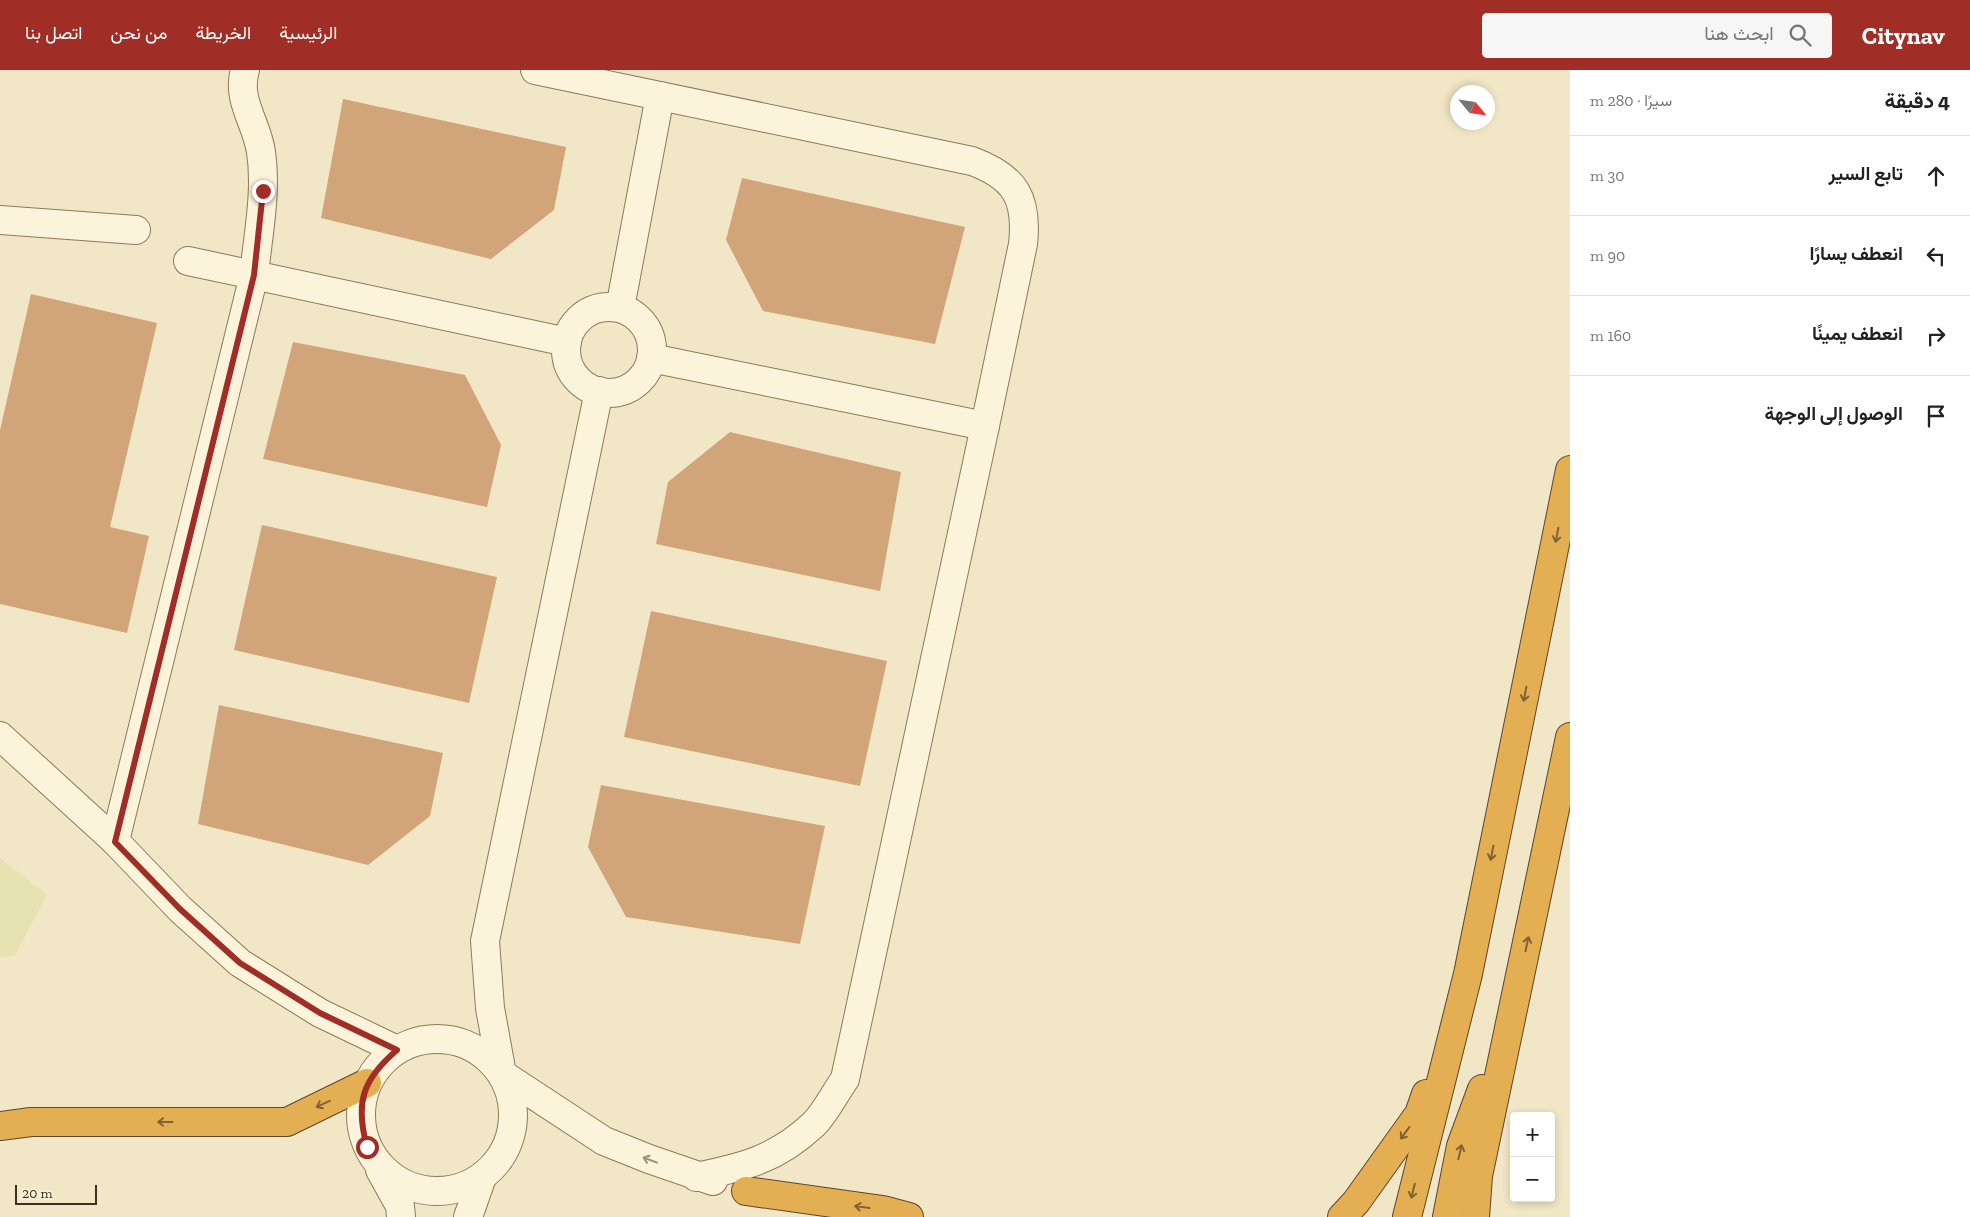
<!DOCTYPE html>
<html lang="ar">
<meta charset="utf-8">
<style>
:root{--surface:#fff;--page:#f6f6f6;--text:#222;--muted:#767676;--line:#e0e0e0;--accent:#a02e26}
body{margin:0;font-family:"Zilla Slab",Vazirmatn,serif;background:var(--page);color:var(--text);direction:rtl}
.controls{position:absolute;right:15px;bottom:15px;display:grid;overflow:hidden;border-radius:5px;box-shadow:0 2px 8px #0003}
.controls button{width:45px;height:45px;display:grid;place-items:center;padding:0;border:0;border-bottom:1px solid var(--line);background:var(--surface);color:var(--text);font:25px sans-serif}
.compass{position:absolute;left:1450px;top:15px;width:45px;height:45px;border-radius:50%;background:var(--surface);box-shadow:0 2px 8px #0003;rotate:119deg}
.scale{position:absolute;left:15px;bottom:12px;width:82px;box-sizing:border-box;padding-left:5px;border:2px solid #3d2f1f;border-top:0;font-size:14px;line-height:18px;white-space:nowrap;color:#3d2f1f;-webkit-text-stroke:4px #f8f0d6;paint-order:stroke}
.stop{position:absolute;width:15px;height:15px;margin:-11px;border:4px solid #a02e26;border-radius:50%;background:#fff}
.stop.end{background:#a02e26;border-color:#fff;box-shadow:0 1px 5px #0008}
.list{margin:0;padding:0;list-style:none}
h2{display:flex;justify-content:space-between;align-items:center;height:65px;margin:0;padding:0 20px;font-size:21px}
h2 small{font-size:16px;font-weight:400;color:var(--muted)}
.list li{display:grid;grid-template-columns:32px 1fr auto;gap:15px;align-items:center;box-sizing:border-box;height:80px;padding:0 20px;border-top:1px solid var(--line)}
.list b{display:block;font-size:19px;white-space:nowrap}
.list em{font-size:16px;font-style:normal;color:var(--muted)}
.icon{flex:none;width:28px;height:28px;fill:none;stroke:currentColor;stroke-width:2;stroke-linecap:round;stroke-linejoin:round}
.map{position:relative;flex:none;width:1570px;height:1147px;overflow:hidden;direction:ltr}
header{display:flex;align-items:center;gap:30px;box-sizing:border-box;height:70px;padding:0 25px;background:var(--accent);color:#fff}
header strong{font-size:24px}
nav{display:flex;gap:28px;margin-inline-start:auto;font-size:18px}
.search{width:350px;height:45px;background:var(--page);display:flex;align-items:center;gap:12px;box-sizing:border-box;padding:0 18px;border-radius:5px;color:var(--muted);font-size:19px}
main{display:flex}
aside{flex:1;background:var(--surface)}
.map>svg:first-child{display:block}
.farmland{fill:#e7e2b2}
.building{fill:#d1a479}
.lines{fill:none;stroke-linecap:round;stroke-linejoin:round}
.street-casing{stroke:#8e795a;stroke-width:30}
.highway-casing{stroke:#5b462e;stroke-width:30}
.street{stroke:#fbf3da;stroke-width:28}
.highway{stroke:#e4ae52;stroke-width:28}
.oneway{stroke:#806233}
.oneway2{stroke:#9c917c}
.route{stroke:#a02e26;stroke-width:6}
</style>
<header>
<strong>Citynav</strong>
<div class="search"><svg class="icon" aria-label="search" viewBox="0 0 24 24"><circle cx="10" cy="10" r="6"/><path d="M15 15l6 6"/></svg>ابحث هنا</div>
<nav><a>الرئيسية</a><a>الخريطة</a><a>من نحن</a><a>اتصل بنا</a></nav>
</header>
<main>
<aside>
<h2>4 دقيقة<small>سيرًا · 280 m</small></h2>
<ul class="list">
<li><svg class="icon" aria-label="ahead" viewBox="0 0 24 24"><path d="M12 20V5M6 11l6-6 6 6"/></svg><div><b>تابع السير</b></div><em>30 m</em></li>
<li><svg class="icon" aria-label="left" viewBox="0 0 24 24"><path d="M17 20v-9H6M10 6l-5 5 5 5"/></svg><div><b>انعطف يسارًا</b></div><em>90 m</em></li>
<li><svg class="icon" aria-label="right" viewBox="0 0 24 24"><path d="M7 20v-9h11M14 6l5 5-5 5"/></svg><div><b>انعطف يمينًا</b></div><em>160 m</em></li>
<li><svg class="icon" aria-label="arrive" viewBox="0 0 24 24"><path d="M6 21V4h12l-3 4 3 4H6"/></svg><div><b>الوصول إلى الوجهة</b></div></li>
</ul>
</aside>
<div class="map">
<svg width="1570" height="1147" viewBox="0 0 1570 1147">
<rect width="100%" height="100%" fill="#f1e7c6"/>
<!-- farmland -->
<polygon class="farmland" points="0,788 47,825 15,885 0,888"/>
<!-- building -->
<g class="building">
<polygon points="343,29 566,77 554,140 491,189 321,148"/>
<polygon points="742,108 965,157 935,274 763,241 726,170"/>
<polygon points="31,224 157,253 110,457 149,466 127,563 0,534 0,360"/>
<polygon points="293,272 465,305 501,375 487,437 263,389"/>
<polygon points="730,362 901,402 880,521 656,474 668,412"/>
<polygon points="262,455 497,507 469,633 234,580"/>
<polygon points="651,541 887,591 860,716 624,667"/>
<polygon points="219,635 443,683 430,746 368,795 198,754"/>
<polygon points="601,715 825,756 800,874 626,847 588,777"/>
</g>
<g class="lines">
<defs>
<g id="street">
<path d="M535,0L972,91C1015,107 1028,128 1023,174L985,356L845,1009C835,1023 826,1042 814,1054C777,1089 744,1097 696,1107"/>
<polyline points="0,150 136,160"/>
<polyline points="188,191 567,272"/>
<circle cx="609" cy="280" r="43"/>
<polyline points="620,238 660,26"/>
<polyline points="651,288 985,356"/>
<polyline points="599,321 485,871 490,938 502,1004 604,1071 649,1089 713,1111"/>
<polyline points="0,666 115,771 180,839 240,893 320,943 397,980"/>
<path d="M115,771L254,205C258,164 267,122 261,82C257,53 236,30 245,0"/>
<circle cx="437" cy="1045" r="76"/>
<polyline points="380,1100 400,1136 401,1147"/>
<polyline points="468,1147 482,1107"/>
</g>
<g id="highway">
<polyline points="0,1056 31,1052 287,1052 367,1013"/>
<polyline points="746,1121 883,1140 909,1147"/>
<polyline points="1342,1147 1356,1132 1419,1044 1426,1024"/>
<polyline points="1407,1147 1468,904 1570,400"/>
<polyline points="1447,1147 1461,1076 1482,1019"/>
<polyline points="1475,1147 1478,1106 1570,667"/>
</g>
</defs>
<!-- street casing -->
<use href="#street" class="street-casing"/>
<!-- highway casing -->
<use href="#highway" class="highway-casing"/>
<!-- street -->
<use href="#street" class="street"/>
<!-- highway -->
<use href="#highway" class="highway"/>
</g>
<!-- one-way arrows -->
<defs><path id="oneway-shaft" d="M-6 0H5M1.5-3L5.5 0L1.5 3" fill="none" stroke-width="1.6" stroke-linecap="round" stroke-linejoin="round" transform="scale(1.25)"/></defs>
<g class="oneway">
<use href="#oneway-shaft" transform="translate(1557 465) rotate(101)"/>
<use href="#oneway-shaft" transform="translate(1525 624) rotate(101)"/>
<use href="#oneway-shaft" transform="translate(1492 783) rotate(101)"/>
<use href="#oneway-shaft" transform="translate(1527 874) rotate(-78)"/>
<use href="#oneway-shaft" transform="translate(323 1034) rotate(155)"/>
<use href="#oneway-shaft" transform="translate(165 1052) rotate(180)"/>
<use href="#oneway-shaft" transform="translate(1405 1063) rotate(126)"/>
<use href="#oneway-shaft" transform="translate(1460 1082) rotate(-77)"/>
<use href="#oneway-shaft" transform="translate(1413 1121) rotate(104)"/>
<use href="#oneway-shaft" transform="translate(862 1137) rotate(-172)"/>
</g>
<use class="oneway2" href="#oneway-shaft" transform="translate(650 1090) rotate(-159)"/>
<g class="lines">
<!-- route -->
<path class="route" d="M263,121L254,205L115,772L180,839L240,893L320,943L397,980C362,1010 355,1033 367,1077"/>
</g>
</svg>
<div class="controls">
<button>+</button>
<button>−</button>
</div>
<svg class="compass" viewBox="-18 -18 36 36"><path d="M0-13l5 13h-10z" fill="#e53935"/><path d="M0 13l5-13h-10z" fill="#767676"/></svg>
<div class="scale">20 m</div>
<div class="stop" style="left:367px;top:1077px"></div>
<div class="stop end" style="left:263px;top:121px"></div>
</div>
</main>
